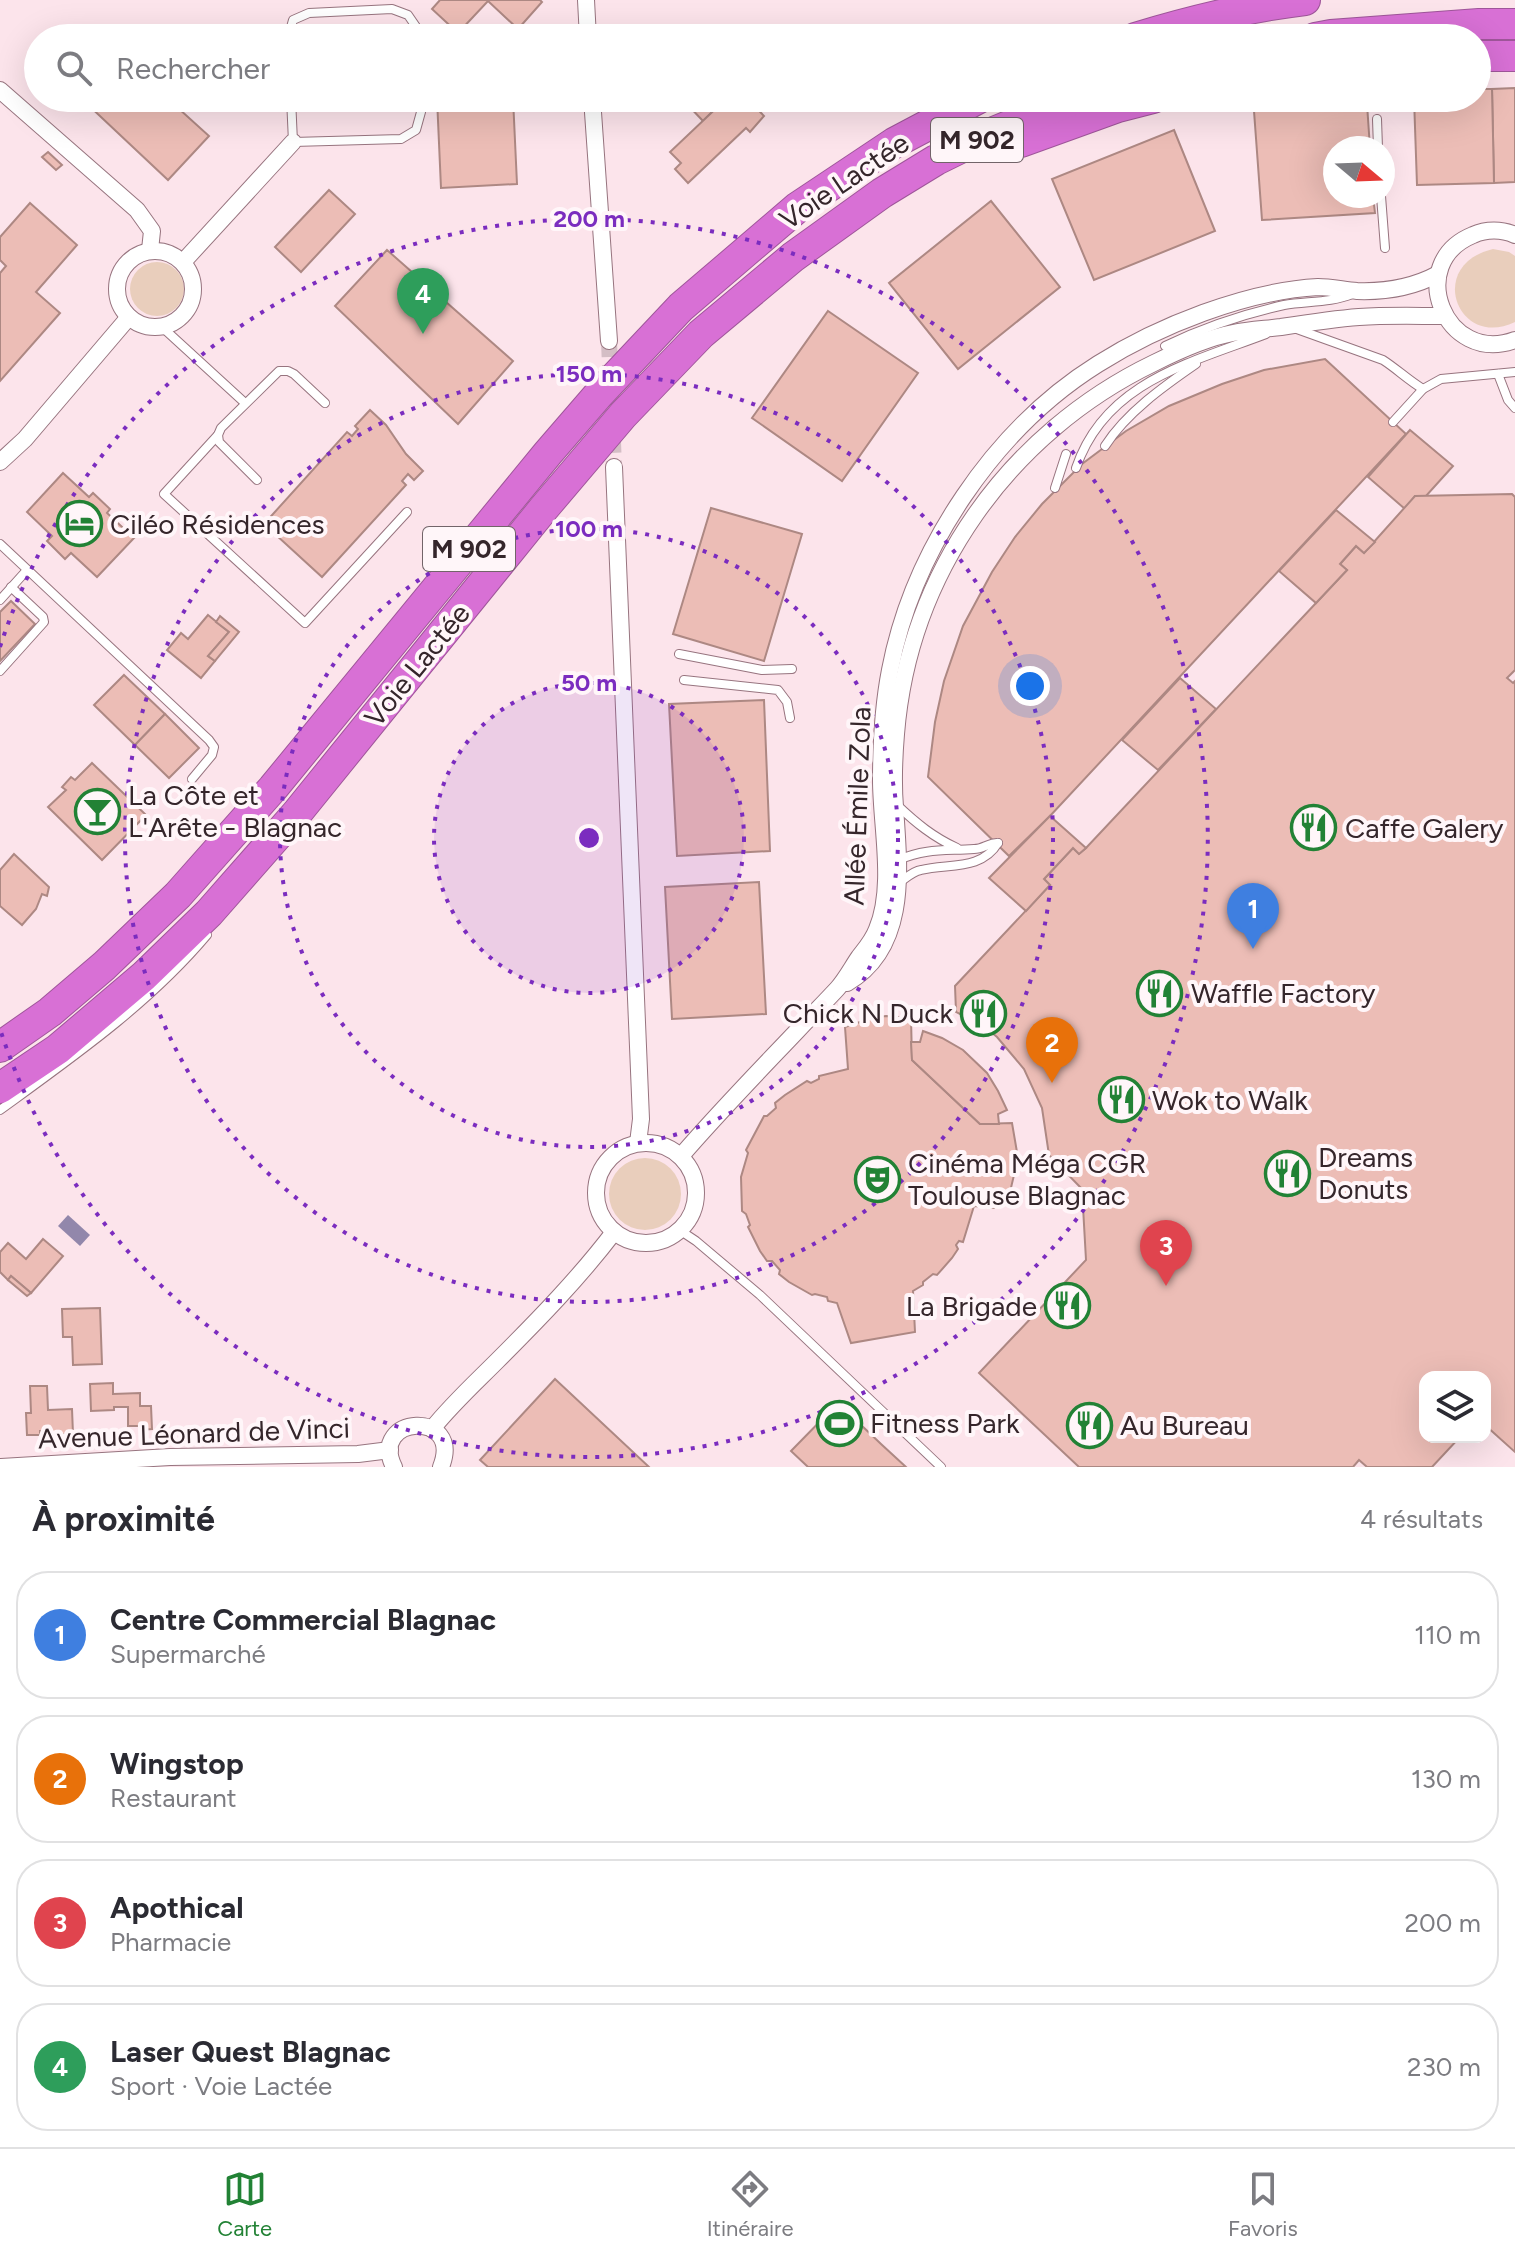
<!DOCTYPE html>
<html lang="fr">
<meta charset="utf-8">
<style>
:root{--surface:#fff;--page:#f7f7f7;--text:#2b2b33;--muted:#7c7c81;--line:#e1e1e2;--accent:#228235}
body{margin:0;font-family:Figtree,sans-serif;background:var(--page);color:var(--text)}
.controls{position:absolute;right:24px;bottom:24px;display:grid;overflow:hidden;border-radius:16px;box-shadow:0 8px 32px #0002}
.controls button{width:72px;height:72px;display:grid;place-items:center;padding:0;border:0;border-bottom:2px solid var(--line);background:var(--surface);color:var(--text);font:40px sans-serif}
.compass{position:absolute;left:1323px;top:136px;width:72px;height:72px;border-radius:50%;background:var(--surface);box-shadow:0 8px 32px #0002;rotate:109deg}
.you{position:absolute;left:1030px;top:686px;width:28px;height:28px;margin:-20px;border:6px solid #fff;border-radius:50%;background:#1a73e8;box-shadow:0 0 0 12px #1a73e833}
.badge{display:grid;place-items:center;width:52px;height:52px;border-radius:50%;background:var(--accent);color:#fff;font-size:26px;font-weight:700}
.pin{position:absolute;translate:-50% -66px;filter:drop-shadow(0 2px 4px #0008)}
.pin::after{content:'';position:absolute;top:42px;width:28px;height:24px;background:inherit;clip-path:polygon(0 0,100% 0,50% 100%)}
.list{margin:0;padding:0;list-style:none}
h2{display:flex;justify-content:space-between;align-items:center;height:104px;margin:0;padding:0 32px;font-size:34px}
h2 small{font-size:26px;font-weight:400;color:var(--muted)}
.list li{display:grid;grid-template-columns:52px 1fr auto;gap:24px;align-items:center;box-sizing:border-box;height:128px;margin:0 16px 16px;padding:0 16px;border:2px solid var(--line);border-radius:32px}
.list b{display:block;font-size:30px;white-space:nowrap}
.list p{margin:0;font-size:26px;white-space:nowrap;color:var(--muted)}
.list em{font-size:26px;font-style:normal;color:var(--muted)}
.icon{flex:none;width:44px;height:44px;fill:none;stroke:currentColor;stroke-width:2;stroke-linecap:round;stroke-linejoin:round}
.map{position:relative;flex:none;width:1515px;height:1467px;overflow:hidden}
.search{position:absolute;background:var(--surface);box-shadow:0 8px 32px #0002;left:24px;right:24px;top:24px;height:88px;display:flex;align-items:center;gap:20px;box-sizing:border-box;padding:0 28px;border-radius:44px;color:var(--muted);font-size:30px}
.sheet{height:680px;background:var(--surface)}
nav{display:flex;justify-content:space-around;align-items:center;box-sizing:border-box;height:112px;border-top:2px solid var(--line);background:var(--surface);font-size:22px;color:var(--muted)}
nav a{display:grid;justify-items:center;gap:4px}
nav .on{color:var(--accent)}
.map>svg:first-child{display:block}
.green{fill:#e9cebc}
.water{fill:#9287ab}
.building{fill:#ecbdb6;stroke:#ad8883;stroke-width:2}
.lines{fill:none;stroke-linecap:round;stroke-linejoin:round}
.street-tunnel{stroke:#d4bec5;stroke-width:16;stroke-dasharray:16 8;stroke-linecap:butt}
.lane-casing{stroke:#97747f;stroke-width:10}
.street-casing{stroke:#97747f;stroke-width:18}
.highway-casing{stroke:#9f569a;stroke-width:32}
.lane{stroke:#fff;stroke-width:8}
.street{stroke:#fff;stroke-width:16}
.highway{stroke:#d870d5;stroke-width:30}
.ring{fill:none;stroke:#7b2cbf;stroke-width:4;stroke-dasharray:4 8}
.labels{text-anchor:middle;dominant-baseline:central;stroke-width:8;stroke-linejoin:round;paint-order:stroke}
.shield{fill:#fff6f9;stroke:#726469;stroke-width:2}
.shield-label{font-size:26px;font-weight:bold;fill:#35262b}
.street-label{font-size:28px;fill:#35262b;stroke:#fff6f9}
.poi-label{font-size:28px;fill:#35262b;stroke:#fff6f9;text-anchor:start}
.centre{fill:#7b2cbf;stroke:#fff6f9;stroke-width:4}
.ring-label{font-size:24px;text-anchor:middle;font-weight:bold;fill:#7b2cbf;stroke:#fff6f9;stroke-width:8;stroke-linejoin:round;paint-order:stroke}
</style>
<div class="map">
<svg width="1515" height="1467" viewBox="0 0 1515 1467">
<rect width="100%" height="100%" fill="#fce4eb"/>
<!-- green -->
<g class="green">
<path d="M1493,249L1509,252L1515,256V322C1458,350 1425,265 1493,249Z"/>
<circle cx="157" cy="289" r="27"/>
<circle cx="645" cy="1194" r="36"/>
</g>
<!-- water -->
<polygon class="water" points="68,1215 90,1235 80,1246 58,1226"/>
<!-- building -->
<g class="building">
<polygon points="440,0 540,0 542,2 518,29 488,1 458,33 432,9"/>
<polygon points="1515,88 1515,182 1494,183 1492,89"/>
<polygon points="1477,89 1492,89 1494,183 1417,185 1414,98 1477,98"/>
<polygon points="89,98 167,98 209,136 168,180 85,102"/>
<polygon points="437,98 513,98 517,184 441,188"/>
<polygon points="692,98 701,98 713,111 703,121 686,103"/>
<polygon points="701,98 727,98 713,111"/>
<polygon points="727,98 753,98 750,101 764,116 750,132 746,128 688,183 675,169 681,163 670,152"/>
<polygon points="1367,104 1370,148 1335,148 1335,196 1373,196 1375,213 1262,220 1254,111"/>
<polygon points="1174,130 1215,231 1094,280 1052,179"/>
<polygon points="48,152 62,165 56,170 42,157"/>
<polygon points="329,190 355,214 301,272 275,247"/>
<polygon points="991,201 1060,287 958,369 889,283"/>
<polygon points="30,203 77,245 36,292 60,313 0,381 0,273 6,266 0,260 0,237"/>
<polygon points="387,250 513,361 458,424 335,306"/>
<polygon points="828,311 918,373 842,481 752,418"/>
<polygon points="1325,359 1406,434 1050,816 1009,856 928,777 935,722 944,681 963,626 992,572 1015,537 1042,504 1082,464 1126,431 1169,406 1222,384 1264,370"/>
<polygon points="370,410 386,425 406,454 423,471 414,480 408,474 402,481 406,485 322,577 264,524 347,432 352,436 358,429 355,426"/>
<polygon points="1410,430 1453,466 1426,496 1415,496 1405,509 1368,477"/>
<polygon points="63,473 89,497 93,493 110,509 107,513 134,538 97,577 71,553 65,559 47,541 52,536 27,512"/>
<polygon points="1512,494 1515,497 1515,670 1507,678 1513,683 1515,681 1515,1452 1485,1425 1485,1377 1425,1377 1425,1437 1460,1437 1432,1467 1367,1467 1359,1460 1353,1467 1079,1467 979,1373 1086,1260 1082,1189 1049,1155 1042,1108 1024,1069 997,1037 985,1027 956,1012 955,986 1050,885 1044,879 1073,848 1079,854 1086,848 1347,570 1340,564 1356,546 1364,553 1415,496"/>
<polygon points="711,508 802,534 764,661 673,634"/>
<polygon points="1336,510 1375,542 1364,553 1356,546 1340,564 1347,570 1316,603 1279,571"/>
<polygon points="11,601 35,624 0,661 0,612"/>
<polygon points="208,615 229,632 208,656 215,661 201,678 167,650 181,633 188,639"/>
<polygon points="220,616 239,632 215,661 208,656 229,632 216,622"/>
<polygon points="124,675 165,714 135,745 94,705"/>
<polygon points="1180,678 1216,709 1158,770 1122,740"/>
<polygon points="764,700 770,851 677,856 669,704"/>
<polygon points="165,714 199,748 169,778 135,745"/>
<polygon points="92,763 146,815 102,860 48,807 66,790 62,787 71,777 75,780"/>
<polygon points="1050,816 1086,848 1079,854 1073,848 1044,879 1050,885 1026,911 989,878"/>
<polygon points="14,854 49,887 47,896 42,894 36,909 22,925 0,906 0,870"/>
<polygon points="759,882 766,1014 672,1019 665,887"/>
<polygon points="886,1016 911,1018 912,1060 980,1124 1012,1123 1018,1158 1010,1192 997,1192 994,1208 974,1206 963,1242 959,1241 956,1245 958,1249 952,1258 937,1275 933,1274 923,1282 923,1285 913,1291 915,1332 851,1343 837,1303 828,1301 827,1297 815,1294 812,1295 789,1282 779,1274 780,1270 772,1261 767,1261 760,1251 748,1227 750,1225 746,1214 742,1211 741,1177 748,1153 746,1150 764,1116 767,1116 776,1108 775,1103 785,1095 807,1081 811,1083 819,1079 819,1076 848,1069 845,1027 872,1018"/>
<polygon points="923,1031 942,1038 963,1050 987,1073 998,1091 1007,1110 998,1114 999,1124 980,1124 912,1060 911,1042 920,1042"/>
<polygon points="43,1239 63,1256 31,1293 11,1276 8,1280 0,1272 0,1252 8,1243 26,1259"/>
<polygon points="11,1276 31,1293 27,1296 8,1280"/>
<polygon points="100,1308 102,1364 73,1365 72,1337 63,1337 62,1309"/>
<polygon points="555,1379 649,1467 488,1467 480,1460"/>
<polygon points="113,1383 113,1394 140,1393 140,1406 151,1406 152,1429 140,1430 140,1426 128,1426 128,1407 114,1407 114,1410 91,1411 90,1384"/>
<polygon points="30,1386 47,1386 48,1410 72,1409 73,1434 50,1435 50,1431 40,1431 40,1435 27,1435 26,1413 31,1413"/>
<polygon points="838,1403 881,1444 906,1467 808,1467 791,1451"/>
</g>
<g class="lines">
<!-- street-tunnel -->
<polyline class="street-tunnel" points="609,341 614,467"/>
<defs>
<g id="lane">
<polyline points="288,38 293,20 309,13 392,9 408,15 419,31 419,38"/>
<polyline points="291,98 293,142 401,139 416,130 421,112 421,98"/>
<polyline points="1377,119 1378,148"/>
<polyline points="1381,196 1385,248"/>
<polyline points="162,327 245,403"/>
<path d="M1294,328L1383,360C1397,369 1408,380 1423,389"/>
<path d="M1165,346C1204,327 1243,314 1284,305C1307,301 1331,303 1352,294"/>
<polyline points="1498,374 1508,400 1515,408"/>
<polyline points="1393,422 1423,389 1441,379 1515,372"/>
<polyline points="218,435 164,494 305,623 407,512"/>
<path d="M1105,446C1126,413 1164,386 1196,364"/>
<path d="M1076,468C1105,382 1190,363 1266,334"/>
<polyline points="257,480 219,442 218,435 221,428 279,371 288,371 294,374 325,403"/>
<polyline points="1055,488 1066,454"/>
<polyline points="0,544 209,740 214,747 212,755 192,779"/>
<polyline points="0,600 27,570"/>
<polyline points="679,654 762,670 792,669"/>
<polyline points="0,671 44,622 43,617 11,587"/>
<polyline points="684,680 778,690 787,702 790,718"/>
<path d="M897,805C916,823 933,837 957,848"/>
<path d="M898,860C927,848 944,851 974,849C983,849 988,843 998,843"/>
<path d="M899,883C906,878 913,871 921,870C948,863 981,871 998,843"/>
<path d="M0,1110C73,1057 149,1004 207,935"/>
<polyline points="681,1231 696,1241 760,1295 941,1467"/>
</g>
<g id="street">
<polyline points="586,0 588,38"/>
<polyline points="0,90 137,210 152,231 150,250"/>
<polyline points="592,98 609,341"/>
<path d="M1515,235C1502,229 1486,229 1473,235C1404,263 1445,366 1515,340"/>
<circle cx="155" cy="289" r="38"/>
<polyline points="183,262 293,142"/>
<polyline points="0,462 25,439 129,317"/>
<polyline points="614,467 641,1119 638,1143"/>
<path d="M847,983C909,947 899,868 895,807C893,783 894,758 896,734C909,573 1009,433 1154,363C1178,351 1206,338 1233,333C1248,330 1265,329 1281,327C1307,323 1333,319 1359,317C1387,315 1416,316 1444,316"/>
<circle cx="646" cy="1193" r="50"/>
<path d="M681,1156C718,1113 758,1072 797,1031C810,1017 824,1003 837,989C846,979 852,967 859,957C866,948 873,940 877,929C895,886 881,826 881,780C881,743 883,706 890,670C913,550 994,429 1098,364C1158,326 1246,291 1318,287C1331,287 1344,290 1357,291C1386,292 1412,288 1438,274"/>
<path d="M432,1429C452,1404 475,1383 497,1361C538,1320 579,1278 614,1232"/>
<polyline points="1,1467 170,1457 358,1454 390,1450"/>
<path d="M394,1467C368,1415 464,1409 441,1467"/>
</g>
<g id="highway">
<path d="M1135,38C1191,21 1247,7 1305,0"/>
<polyline points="1315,38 1331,35 1479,24 1515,24"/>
<polyline points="1477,56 1515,56"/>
<polyline points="1021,142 1118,107 1153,98"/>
<polyline points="0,1047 50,1012 104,966 178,895 273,788 548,453 599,394 681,307 798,207 894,143 979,98"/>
<polyline points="0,1088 58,1049 144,976 209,913 297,813 544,508 623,415 701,334 793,257 882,193 936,160 989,134 1077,98"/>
</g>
</defs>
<!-- lane casing -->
<use href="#lane" class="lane-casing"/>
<!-- street casing -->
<use href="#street" class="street-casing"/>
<!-- highway casing -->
<use href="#highway" class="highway-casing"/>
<!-- lane -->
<use href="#lane" class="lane"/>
<!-- street -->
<use href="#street" class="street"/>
<!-- highway -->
<use href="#highway" class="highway"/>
</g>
<!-- distance rings -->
<circle cx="589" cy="838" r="155" fill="#7b2cbf" fill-opacity=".12"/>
<g class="ring">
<circle cx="589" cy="838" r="155"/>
<circle cx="589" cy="838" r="309"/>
<circle cx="589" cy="838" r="464"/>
<path d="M0 647A619 619 0 1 1 0 1029"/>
</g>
<!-- icons -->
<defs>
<symbol id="hotel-ring" viewBox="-11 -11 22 22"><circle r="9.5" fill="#fff6f9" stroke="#228235" stroke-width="1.5"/><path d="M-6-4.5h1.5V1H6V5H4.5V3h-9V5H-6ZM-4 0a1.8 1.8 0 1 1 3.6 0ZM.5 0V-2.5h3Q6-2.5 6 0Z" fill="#228235"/></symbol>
<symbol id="bar-ring" viewBox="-11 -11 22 22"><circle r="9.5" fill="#fff6f9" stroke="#228235" stroke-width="1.5"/><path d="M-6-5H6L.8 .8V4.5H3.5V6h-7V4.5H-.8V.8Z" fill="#228235"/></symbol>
<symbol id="restaurant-ring" viewBox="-11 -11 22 22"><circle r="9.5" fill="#fff6f9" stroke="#228235" stroke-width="1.5"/><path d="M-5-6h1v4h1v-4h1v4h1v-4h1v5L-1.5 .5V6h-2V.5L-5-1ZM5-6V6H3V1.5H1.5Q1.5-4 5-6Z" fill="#228235"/></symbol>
<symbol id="theatre-ring" viewBox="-11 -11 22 22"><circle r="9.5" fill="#fff6f9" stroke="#228235" stroke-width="1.5"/><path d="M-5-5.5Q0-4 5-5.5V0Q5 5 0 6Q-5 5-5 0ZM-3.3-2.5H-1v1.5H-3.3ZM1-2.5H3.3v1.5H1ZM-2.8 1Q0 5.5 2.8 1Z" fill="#228235"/></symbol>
<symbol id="stadium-ring" viewBox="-11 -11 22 22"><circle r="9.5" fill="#fff6f9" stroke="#228235" stroke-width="1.5"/><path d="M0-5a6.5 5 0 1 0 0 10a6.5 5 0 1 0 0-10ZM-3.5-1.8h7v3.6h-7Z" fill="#228235"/></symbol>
</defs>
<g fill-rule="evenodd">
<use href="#hotel-ring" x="54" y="498" width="51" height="51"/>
<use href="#bar-ring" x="72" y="786" width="51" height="51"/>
<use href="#restaurant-ring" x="1288" y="802" width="51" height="51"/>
<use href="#restaurant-ring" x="1134" y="968" width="51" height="51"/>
<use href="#restaurant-ring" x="958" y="988" width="51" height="51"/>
<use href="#restaurant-ring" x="1096" y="1074" width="51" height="51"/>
<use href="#restaurant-ring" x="1262" y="1148" width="51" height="51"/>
<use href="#theatre-ring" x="852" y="1154" width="51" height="51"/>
<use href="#restaurant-ring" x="1042" y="1280" width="51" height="51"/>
<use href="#stadium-ring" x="814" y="1398" width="51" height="51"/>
<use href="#restaurant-ring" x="1064" y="1400" width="51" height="51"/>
</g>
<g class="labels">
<!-- shield labels -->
<g class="shield">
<rect x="931" y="118" width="92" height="44" rx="6"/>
<rect x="423" y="527" width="92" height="44" rx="6"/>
</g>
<g class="shield-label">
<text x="977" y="140">M 902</text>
<text x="469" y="549">M 902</text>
</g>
<!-- street labels -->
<g class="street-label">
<text transform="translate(844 181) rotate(-34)">Voie Lactée</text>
<text transform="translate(417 665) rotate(-51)">Voie Lactée</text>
<text transform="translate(857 806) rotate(-88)">Allée Émile Zola</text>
<text transform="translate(194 1433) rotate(-2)">Avenue Léonard de Vinci</text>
</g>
<!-- poi labels -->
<g class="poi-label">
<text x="110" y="524">Ciléo Résidences</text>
<text x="128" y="795">La Côte et<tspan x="128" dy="32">L'Arête - Blagnac</tspan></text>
<text x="1345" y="828">Caffe Galery</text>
<text x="1191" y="993">Waffle Factory</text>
<text x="953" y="1013" text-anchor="end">Chick N Duck</text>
<text x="1152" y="1100">Wok to Walk</text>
<text x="1318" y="1157">Dreams<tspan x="1318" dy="32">Donuts</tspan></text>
<text x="908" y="1163">Cinéma Méga CGR<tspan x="908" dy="32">Toulouse Blagnac</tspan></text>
<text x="1037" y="1306" text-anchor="end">La Brigade</text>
<text x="870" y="1423">Fitness Park</text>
<text x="1120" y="1425">Au Bureau</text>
</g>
</g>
<circle cx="589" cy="838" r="12" class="centre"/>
<g class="ring-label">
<text x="589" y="227">200 m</text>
<text x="589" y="382">150 m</text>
<text x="589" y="537">100 m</text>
<text x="589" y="691">50 m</text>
</g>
</svg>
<div class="controls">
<button><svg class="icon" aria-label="layers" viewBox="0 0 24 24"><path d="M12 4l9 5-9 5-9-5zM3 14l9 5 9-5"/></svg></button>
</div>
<svg class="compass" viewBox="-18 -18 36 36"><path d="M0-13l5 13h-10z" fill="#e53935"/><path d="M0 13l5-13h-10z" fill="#7c7c81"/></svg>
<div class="you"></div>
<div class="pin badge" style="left:1253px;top:949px;background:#3f7fe0">1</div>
<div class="pin badge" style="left:1052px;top:1083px;background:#e8710a">2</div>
<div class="pin badge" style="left:1166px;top:1286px;background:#e0444e">3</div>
<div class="pin badge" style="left:423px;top:334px;background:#2e9e5b">4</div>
<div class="search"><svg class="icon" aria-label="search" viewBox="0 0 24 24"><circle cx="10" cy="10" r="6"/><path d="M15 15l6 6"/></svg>Rechercher</div>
</div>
<section class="sheet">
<h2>À proximité<small>4 résultats</small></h2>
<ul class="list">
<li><span class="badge" style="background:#3f7fe0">1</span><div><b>Centre Commercial Blagnac</b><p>Supermarché</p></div><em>110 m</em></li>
<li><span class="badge" style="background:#e8710a">2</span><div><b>Wingstop</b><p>Restaurant</p></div><em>130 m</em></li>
<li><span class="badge" style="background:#e0444e">3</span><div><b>Apothical</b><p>Pharmacie</p></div><em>200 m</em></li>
<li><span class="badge" style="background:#2e9e5b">4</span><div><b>Laser Quest Blagnac</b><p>Sport · Voie Lactée</p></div><em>230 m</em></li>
</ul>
</section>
<nav>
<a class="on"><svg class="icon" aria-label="map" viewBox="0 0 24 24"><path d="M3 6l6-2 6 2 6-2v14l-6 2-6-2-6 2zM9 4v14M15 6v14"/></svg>Carte</a>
<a><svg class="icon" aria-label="directions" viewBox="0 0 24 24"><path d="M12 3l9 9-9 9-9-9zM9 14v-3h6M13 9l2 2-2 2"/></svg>Itinéraire</a>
<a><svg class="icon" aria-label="saved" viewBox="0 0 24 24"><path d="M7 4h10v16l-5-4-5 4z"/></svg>Favoris</a>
</nav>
